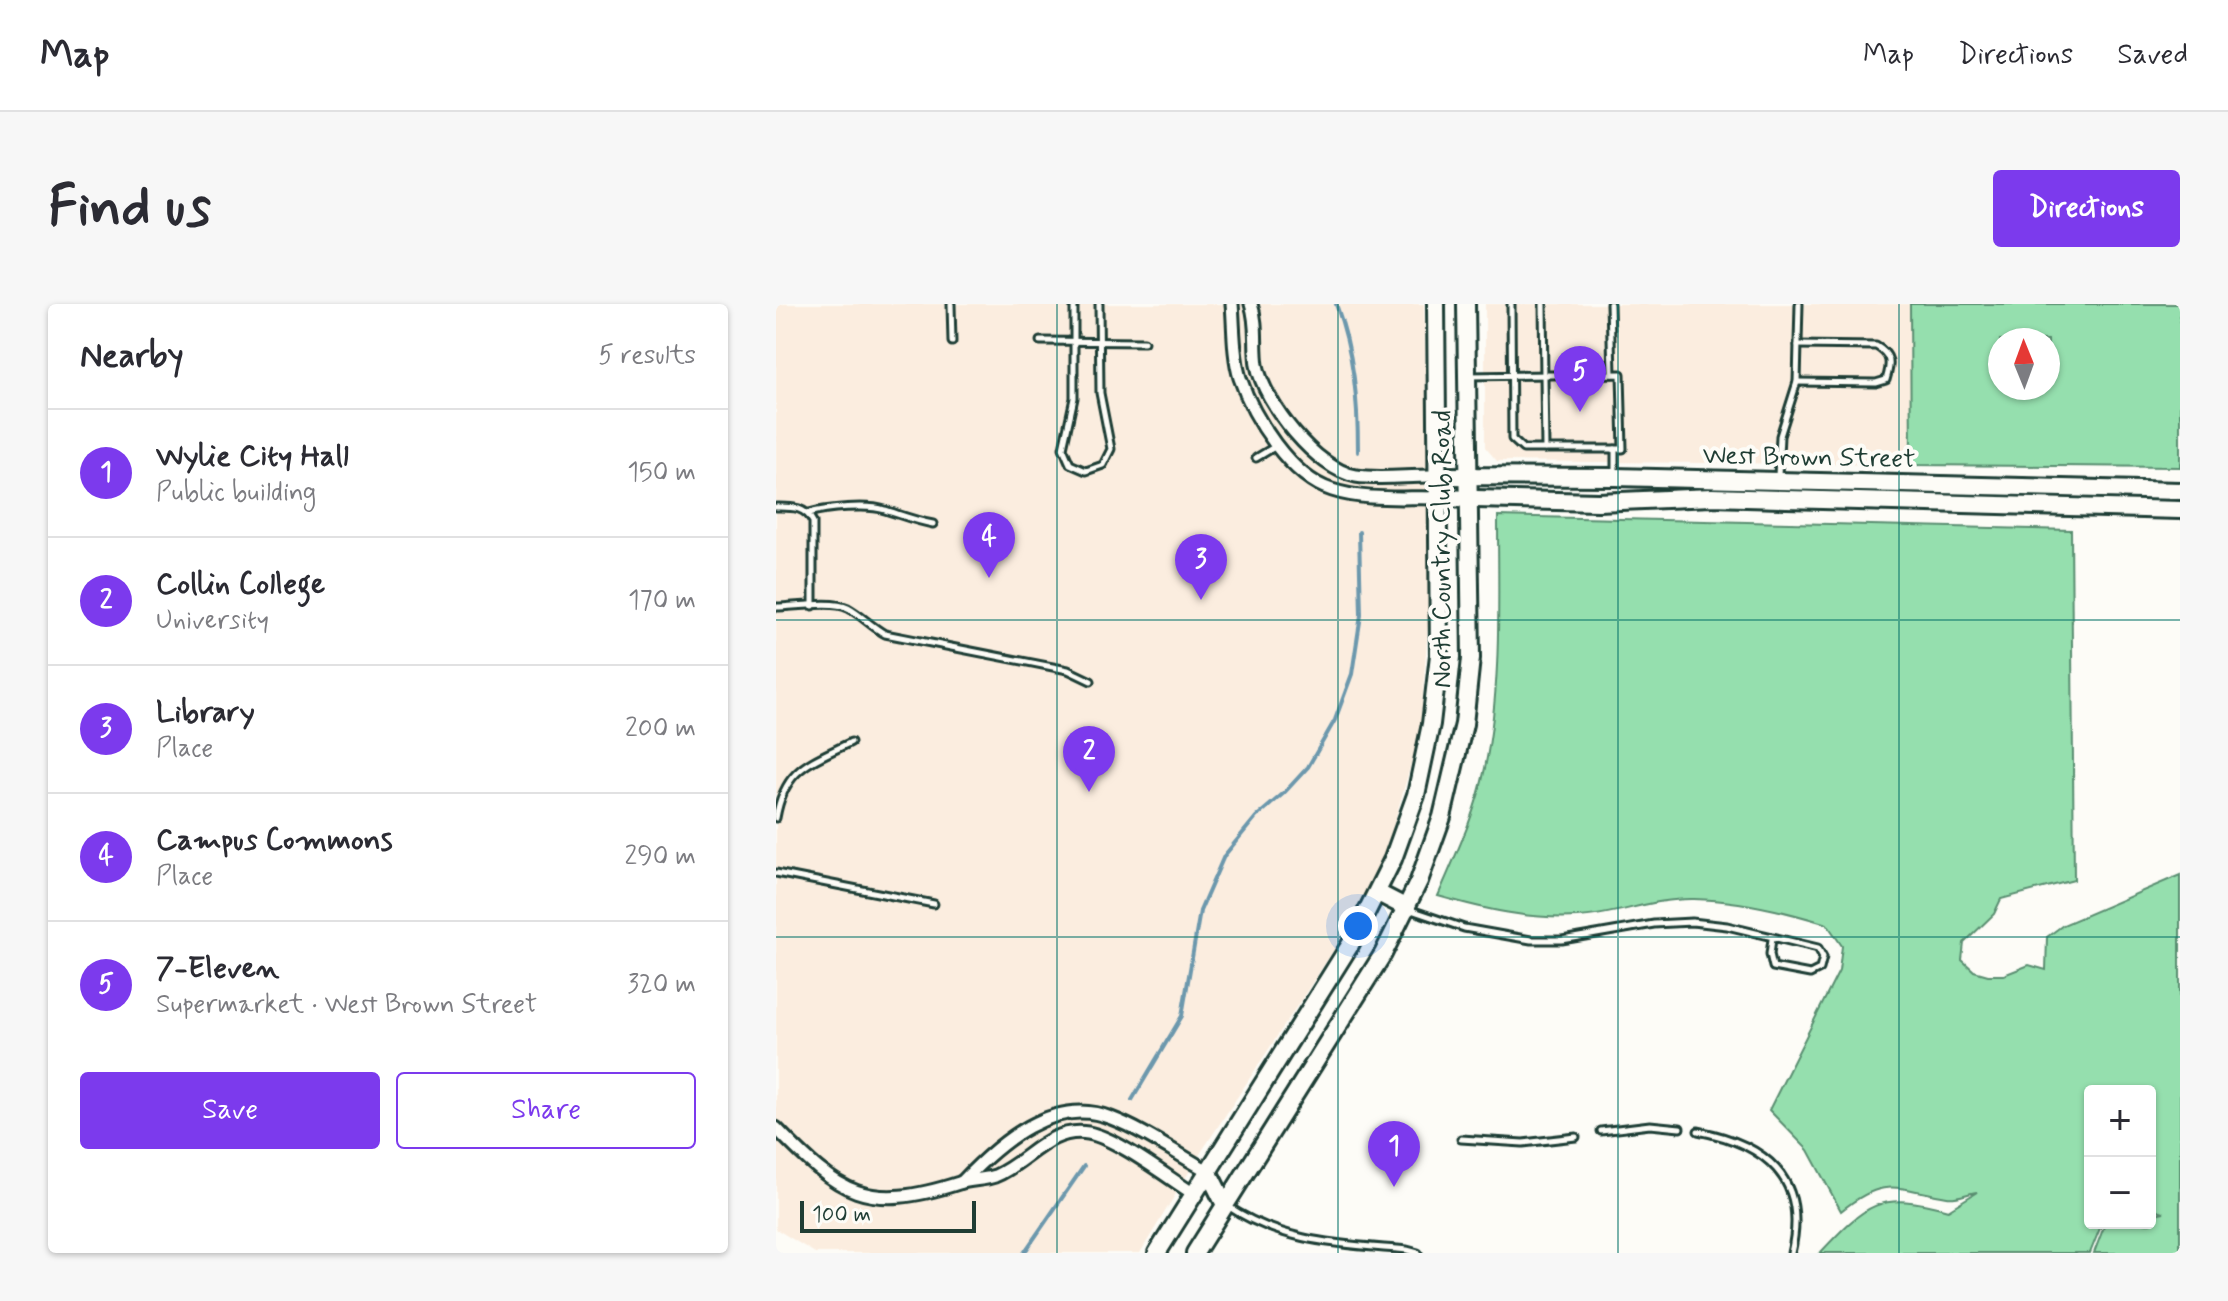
<!DOCTYPE html>
<meta charset="utf-8">
<style>
:root{--surface:#fff;--page:#f7f7f7;--text:#2b2b33;--muted:#7c7c81;--line:#e1e1e2;--accent:#7c3aed}
body{margin:0;font-family:Mynerve,sans-serif;background:var(--page);color:var(--text)}
.controls{position:absolute;right:24px;bottom:24px;display:grid;overflow:hidden;border-radius:8px;box-shadow:0 2px 6px #0004}
.controls button{width:72px;height:72px;display:grid;place-items:center;padding:0;border:0;border-bottom:2px solid var(--line);background:var(--surface);color:var(--text);font:40px sans-serif}
.compass{position:absolute;left:1212px;top:24px;width:72px;height:72px;border-radius:50%;background:var(--surface);box-shadow:0 2px 6px #0004;rotate:359deg}
.scale{position:absolute;left:24px;bottom:20px;width:176px;box-sizing:border-box;padding-left:8px;border:4px solid #1f3d34;border-top:0;font-size:22px;line-height:28px;white-space:nowrap;color:#1f3d34;-webkit-text-stroke:6px #fdfcf7;paint-order:stroke}
.you{position:absolute;left:582px;top:622px;width:28px;height:28px;margin:-20px;border:6px solid #fff;border-radius:50%;background:#1a73e8;box-shadow:0 0 0 12px #1a73e833}
.badge{display:grid;place-items:center;width:52px;height:52px;border-radius:50%;background:var(--accent);color:#fff;font-size:26px;font-weight:700}
.pin{position:absolute;translate:-50% -66px;filter:drop-shadow(0 2px 4px #0008)}
.pin::after{content:'';position:absolute;top:42px;width:28px;height:24px;background:inherit;clip-path:polygon(0 0,100% 0,50% 100%)}
.list{margin:0;padding:0;list-style:none}
h2{display:flex;justify-content:space-between;align-items:center;height:104px;margin:0;padding:0 32px;font-size:34px}
h2 small{font-size:26px;font-weight:400;color:var(--muted)}
.list li{display:grid;grid-template-columns:52px 1fr auto;gap:24px;align-items:center;box-sizing:border-box;height:128px;padding:0 32px;border-top:2px solid var(--line)}
.list b{display:block;font-size:30px;white-space:nowrap}
.list p{margin:0;font-size:26px;white-space:nowrap;color:var(--muted)}
.list em{font-size:26px;font-style:normal;color:var(--muted)}
.actions{display:flex;gap:16px;padding:24px 32px}
.actions a{flex:1;padding:18px 0;border:2px solid var(--accent);border-radius:8px;text-align:center;font-size:28px;color:var(--accent)}
.actions .main{background:var(--accent);color:#fff}
.map{position:relative;flex:none;width:1404px;height:949px;overflow:hidden;border-radius:8px}
header{display:flex;align-items:center;gap:48px;box-sizing:border-box;height:112px;padding:0 40px;background:var(--surface);border-bottom:2px solid var(--line)}
header strong{font-size:38px}
nav{display:flex;gap:44px;margin-inline-start:auto;font-size:28px}
.intro{display:flex;align-items:center;justify-content:space-between;box-sizing:border-box;height:192px;padding:0 48px}
h1{margin:0;font-size:56px}
.button{padding:20px 36px;border-radius:8px;background:var(--accent);color:#fff;font-size:28px;font-weight:700}
main{display:flex;gap:48px;padding:0 48px}
aside{flex:1;background:var(--surface);border-radius:8px;box-shadow:0 2px 6px #0004}
.map>svg:first-child{display:block}
.built{fill:#fbeddf}
.green{fill:#95dfae;stroke:#5a8e71;stroke-width:2;fill-rule:evenodd}
.lines{fill:none;stroke-linecap:round;stroke-linejoin:round}
.stream{stroke:#6c98ad;stroke-width:4}
.lane-casing{stroke:#1f3d34;stroke-width:11}
.street-casing{stroke:#1f3d34;stroke-width:17}
.secondary-casing{stroke:#1f3d34;stroke-width:22}
.lane{stroke:#fdfcf7;stroke-width:5}
.street{stroke:#fdfcf7;stroke-width:11}
.secondary{stroke:#fdfcf7;stroke-width:16}
.grid{fill:none;stroke:#0f766e;stroke-width:2;stroke-opacity:0.55}
.labels{text-anchor:middle;dominant-baseline:central;stroke-width:8;stroke-linejoin:round;paint-order:stroke}
.street-label{font-size:26px;fill:#1f3d34;stroke:#fdfcf7}
</style>
<header>
<strong>Map</strong>
<nav><a>Map</a><a>Directions</a><a>Saved</a></nav>
</header>
<div class="intro"><h1>Find us</h1><a class="button">Directions</a></div>
<main>
<aside>
<h2>Nearby<small>5 results</small></h2>
<ul class="list">
<li><span class="badge">1</span><div><b>Wylie City Hall</b><p>Public building</p></div><em>150 m</em></li>
<li><span class="badge">2</span><div><b>Collin College</b><p>University</p></div><em>170 m</em></li>
<li><span class="badge">3</span><div><b>Library</b><p>Place</p></div><em>200 m</em></li>
<li><span class="badge">4</span><div><b>Campus Commons</b><p>Place</p></div><em>290 m</em></li>
<li><span class="badge">5</span><div><b>7-Eleven</b><p>Supermarket · West Brown Street</p></div><em>320 m</em></li>
</ul>
<div class="actions"><a class="main">Save</a><a>Share</a></div>
</aside>
<div class="map">
<svg width="1404" height="949" viewBox="0 0 1404 949">
<rect width="100%" height="100%" fill="#fdfcf7"/>
<filter id="ink" filterUnits="userSpaceOnUse"><feTurbulence type="fractalNoise" baseFrequency=".0125" numOctaves="2"/><feDisplacementMap in="SourceGraphic" scale="16" xChannelSelector="R" yChannelSelector="G"/><feConvolveMatrix kernelMatrix="1 2 1 2 8 2 1 2 1" color-interpolation-filters="sRGB"/></filter>
<g filter="url(#ink)">
<!-- built -->
<g class="built">
<polygon points="0,0 648,0 654,294 644,429 610,547 559,644 424,850 364,949 39,949 0,925"/>
<polygon points="709,0 1134,0 1135,161 721,157 709,143"/>
</g>
<!-- green -->
<g class="green">
<path d="M1134,0H1404V163L1135,161ZM1272,36V84H1224V36Z"/>
<path d="M722,212L1295,226L1298,576L1225,595L1218,610L1188,639L1186,656L1198,667L1212,671H1228L1253,661L1270,666L1271,633L1287,621L1404,571V949H1318L1329,920L1374,919V911L1388,908L1374,904V787H1314V919H1326L1314,949H1044C1090,900 1104,886 1172,906L1201,888C1192,889 1180,895 1171,893C1122,885 1109,871 1065,907L1032,846L993,806L1063,667L1066,642L1051,620C1009,607 962,596 918,595C878,594 841,611 802,613C754,616 708,605 662,592C680,550 700,509 709,464C726,381 722,296 722,212Z"/>
</g>
<g class="lines">
<!-- stream -->
<g class="stream">
<path d="M560,0C578,49 582,96 582,148"/>
<polyline points="356,796 406,712 424,607 448,552 480,513 508,489 532,463 559,416 576,370 585,311 583,228"/>
<polyline points="248,949 308,862"/>
</g>
<defs>
<g id="lane">
<polyline points="175,0 176,38"/>
<polyline points="298,0 298,94 287,144 294,160 310,167 327,161 335,145 324,89 323,0"/>
<polyline points="735,0 736,135 747,145 839,145"/>
<polyline points="767,0 769,145"/>
<polyline points="834,0 836,70"/>
<polyline points="264,37 368,38"/>
<polyline points="692,72 845,70 847,145 839,145 839,170"/>
<path d="M1021,78L1100,79L1110,76C1115,60 1116,51 1100,42L1022,41"/>
<polyline points="480,154 500,142"/>
<polyline points="1002,172 1004,132 1021,78 1023,0"/>
<path d="M0,203C16,203 29,202 37,218V302"/>
<path d="M33,209C50,204 92,200 109,206C125,211 140,217 157,220"/>
<path d="M0,303C19,303 56,296 72,304C85,311 96,323 109,330L292,366L315,377"/>
<path d="M0,514C9,463 34,459 75,438"/>
<polyline points="0,569 158,600"/>
<polyline points="635,606 688,624 755,636 786,636 878,620 916,618 951,622 1042,644 1047,653 1044,665 1034,670 997,663 994,650 996,635"/>
<polyline points="825,827 874,821 904,824"/>
<path d="M922,827C989,840 1033,874 1015,949"/>
<polyline points="685,835 747,839 800,833"/>
<path d="M450,901C508,940 565,940 631,946L642,949"/>
</g>
<g id="street">
<path d="M456,0C458,23 457,52 464,74C477,113 514,173 556,186C589,197 627,193 661,194"/>
<path d="M475,0C482,20 478,41 481,61C488,99 541,166 580,172C606,176 635,171 661,172"/>
<path d="M0,824C64,890 90,909 183,879C194,875 208,876 219,872C251,859 272,823 312,829C341,834 391,873 418,890"/>
<path d="M186,878C223,839 278,791 335,814C369,827 401,850 432,867"/>
</g>
<g id="secondary">
<polyline points="661,172 839,173 1404,187"/>
<polyline points="661,194 822,198 936,193 1404,206"/>
<polyline points="602,589 631,604"/>
<polyline points="432,867 449,901"/>
<polyline points="381,949 574,641 617,555 640,491 655,420 663,351 660,0"/>
<polyline points="419,949 607,650 643,577 666,513 688,420 695,354 690,0"/>
</g>
</defs>
<!-- lane casing -->
<use href="#lane" class="lane-casing"/>
<!-- street casing -->
<use href="#street" class="street-casing"/>
<!-- secondary casing -->
<use href="#secondary" class="secondary-casing"/>
<!-- lane -->
<use href="#lane" class="lane"/>
<!-- street -->
<use href="#street" class="street"/>
<!-- secondary -->
<use href="#secondary" class="secondary"/>
</g>
</g>
<!-- grid -->
<path class="grid" d="M281,0V949M562,0V949M842,0V949M1123,0V949M0,316H1404M0,633H1404"/>
<g class="labels">
<!-- street labels -->
<g class="street-label">
<text transform="translate(1033 154) rotate(1)">West Brown Street</text>
<text transform="translate(667 245) rotate(-90)">North Country Club Road</text>
</g>
</g>
</svg>
<div class="controls">
<button>+</button>
<button>−</button>
</div>
<svg class="compass" viewBox="-18 -18 36 36"><path d="M0-13l5 13h-10z" fill="#e53935"/><path d="M0 13l5-13h-10z" fill="#7c7c81"/></svg>
<div class="scale">100 m</div>
<div class="you"></div>
<div class="pin badge" style="left:618px;top:883px">1</div>
<div class="pin badge" style="left:313px;top:488px">2</div>
<div class="pin badge" style="left:425px;top:296px">3</div>
<div class="pin badge" style="left:213px;top:274px">4</div>
<div class="pin badge" style="left:804px;top:108px">5</div>
</div>
</main>
